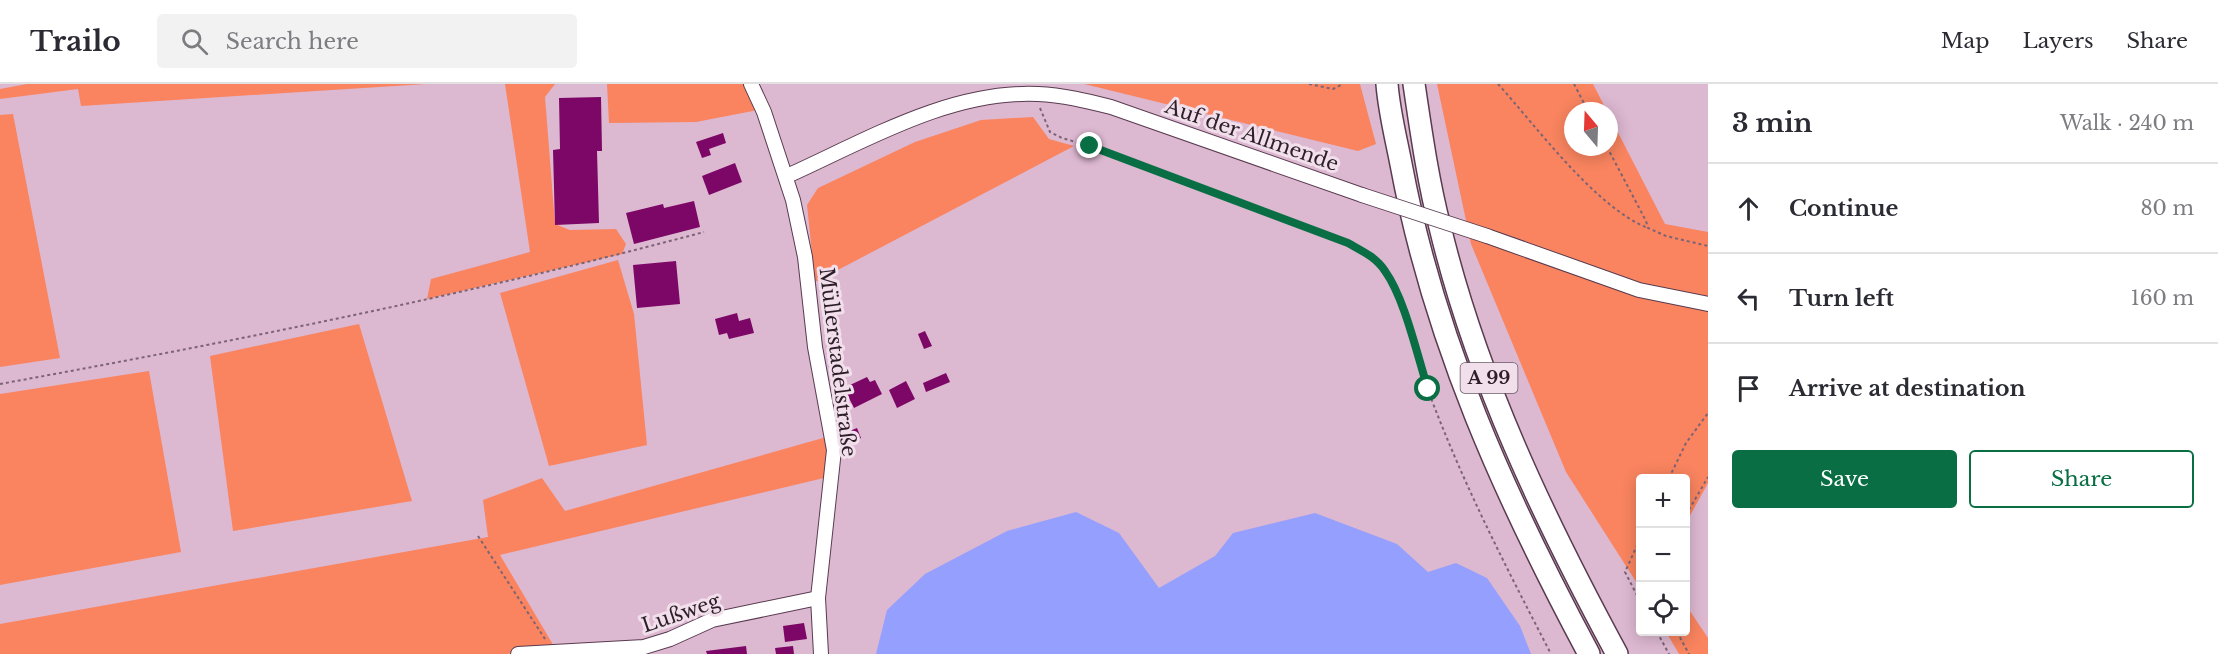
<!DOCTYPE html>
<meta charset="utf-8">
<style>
:root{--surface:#fff;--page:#f2f2f3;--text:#2b2b33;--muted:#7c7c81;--line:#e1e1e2;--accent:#096e44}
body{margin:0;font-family:"Libre Baskerville",serif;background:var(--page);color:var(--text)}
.controls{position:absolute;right:18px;bottom:18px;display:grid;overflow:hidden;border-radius:6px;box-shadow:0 3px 15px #0003}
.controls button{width:54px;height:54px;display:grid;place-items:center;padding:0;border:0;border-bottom:2px solid var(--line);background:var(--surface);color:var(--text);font:30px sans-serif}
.compass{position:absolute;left:1564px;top:18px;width:54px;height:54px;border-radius:50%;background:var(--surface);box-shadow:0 3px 15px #0003;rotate:341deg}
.stop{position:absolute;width:18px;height:18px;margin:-14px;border:4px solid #096e44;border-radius:50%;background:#fff}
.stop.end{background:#096e44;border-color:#fff;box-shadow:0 2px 6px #0008}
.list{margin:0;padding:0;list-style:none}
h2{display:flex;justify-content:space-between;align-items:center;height:78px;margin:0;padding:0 24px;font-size:26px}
h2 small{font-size:20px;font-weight:400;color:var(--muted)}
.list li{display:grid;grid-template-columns:39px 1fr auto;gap:18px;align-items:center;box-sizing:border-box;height:90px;padding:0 24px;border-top:2px solid var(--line)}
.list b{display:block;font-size:22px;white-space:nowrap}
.list em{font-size:20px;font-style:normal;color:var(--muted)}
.actions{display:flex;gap:12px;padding:18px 24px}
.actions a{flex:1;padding:14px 0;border:2px solid var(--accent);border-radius:6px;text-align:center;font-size:21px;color:var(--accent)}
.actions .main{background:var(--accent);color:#fff}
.icon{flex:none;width:33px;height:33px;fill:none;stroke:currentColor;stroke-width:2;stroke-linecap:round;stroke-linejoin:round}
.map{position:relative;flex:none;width:1708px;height:570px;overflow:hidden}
header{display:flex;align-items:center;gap:36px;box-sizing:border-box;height:84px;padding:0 30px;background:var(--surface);border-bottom:2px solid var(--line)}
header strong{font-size:28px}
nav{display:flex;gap:33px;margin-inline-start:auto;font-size:21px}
.search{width:420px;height:54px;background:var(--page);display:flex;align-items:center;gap:15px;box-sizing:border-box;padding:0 21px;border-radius:6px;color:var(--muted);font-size:22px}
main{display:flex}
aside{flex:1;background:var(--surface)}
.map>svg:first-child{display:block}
.green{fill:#f9845f}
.water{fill:#959ffd}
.building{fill:#7c0766}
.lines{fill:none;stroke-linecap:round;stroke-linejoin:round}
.minor-casing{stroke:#593b50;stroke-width:16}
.highway-casing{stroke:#593b50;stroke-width:24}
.path{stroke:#7c6475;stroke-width:2;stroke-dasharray:3 3;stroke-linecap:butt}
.minor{stroke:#fff;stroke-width:14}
.highway{stroke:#fff;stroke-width:21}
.minor-bridge-casing{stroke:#593b50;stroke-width:16;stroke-linecap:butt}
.minor-bridge{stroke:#fff;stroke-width:14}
.route{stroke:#096e44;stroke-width:8}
.labels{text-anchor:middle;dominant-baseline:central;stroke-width:6;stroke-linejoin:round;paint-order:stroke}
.shield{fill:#f2dfec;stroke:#685964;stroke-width:1.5}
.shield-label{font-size:18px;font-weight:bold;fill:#2d1f29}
.street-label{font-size:20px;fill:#2d1f29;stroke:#f2dfec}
</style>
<header>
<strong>Trailo</strong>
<div class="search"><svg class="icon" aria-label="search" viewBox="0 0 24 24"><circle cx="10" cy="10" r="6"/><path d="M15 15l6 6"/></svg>Search here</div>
<nav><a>Map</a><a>Layers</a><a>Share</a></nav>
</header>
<main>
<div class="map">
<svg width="1708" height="570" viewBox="0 0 1708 570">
<rect width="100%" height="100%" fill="#ddb8d1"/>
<!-- green -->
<g class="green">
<polygon points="27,0 426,0 81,22 78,5 0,15 0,5"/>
<polygon points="505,0 555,0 545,13 555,140 570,146 616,145 626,160 622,170 427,215 431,195 530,168"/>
<polygon points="607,0 745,0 758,26 696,38 609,39"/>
<polygon points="1084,0 1360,0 1376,60 1358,67"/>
<polygon points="1437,0 1593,0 1607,27 1573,27 1573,63 1609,63 1609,31 1665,140 1708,148 1708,399 1686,439 1686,394 1640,394 1640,504 1566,388 1471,160"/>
<polygon points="13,30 60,274 0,283 0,31"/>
<polygon points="1033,33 1049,55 1074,62 815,198 807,121 818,104 915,58 981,36"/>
<polygon points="618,176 634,230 647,361 549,382 500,209"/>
<polygon points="359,240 412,417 233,447 210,272"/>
<polygon points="149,287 181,468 0,501 0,310"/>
<polygon points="830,352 828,393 500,471 555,564 506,570 0,570 0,540 488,453 483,416 542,394 565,427"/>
<polygon points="1686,521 1708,554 1708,570 1679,570 1666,548 1686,548"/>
</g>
<!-- water -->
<polygon class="water" points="1076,428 1119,449 1159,504 1215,472 1233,449 1315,429 1397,460 1428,488 1456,479 1487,494 1520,542 1531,570 876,570 887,526 925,490 1007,447"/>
<!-- building -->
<g class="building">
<polygon points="601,13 602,67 597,67 599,139 555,141 553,66 560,65 559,14"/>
<polygon points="723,49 726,59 709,65 711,71 702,74 696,58"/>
<polygon points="735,79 742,98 709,111 702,92"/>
<polygon points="694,117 700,143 634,160 626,129 663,120 664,124"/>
<polygon points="676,177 680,220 637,224 633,181"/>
<polygon points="737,229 739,237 750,234 754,249 729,255 727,249 719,251 715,235"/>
<polygon points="925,247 932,262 924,265 918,250"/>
<polygon points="946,289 950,298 926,308 923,299"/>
<polygon points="867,293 870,298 875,296 882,310 854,324 847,310 853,307 850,301"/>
<polygon points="906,297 915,315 897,324 889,306"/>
<polygon points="857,344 861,354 849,359 845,349"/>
<polygon points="804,539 807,555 785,558 783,542"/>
<polygon points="746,562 747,570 707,570 706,567"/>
<polygon points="793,562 794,570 776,570 775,564"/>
</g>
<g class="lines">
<defs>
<g id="minor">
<polyline points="751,0 764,28 793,116 805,173 815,263 834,366 818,514 821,570"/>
<path d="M787,92C865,57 950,6 1038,10C1063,11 1087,17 1111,23L1362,111"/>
<polyline points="1487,152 1639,206 1708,220"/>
<polyline points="518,570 644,563 670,555 712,536 818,514"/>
</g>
<g id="highway">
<path d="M1387,0C1389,27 1396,54 1401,80C1434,257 1505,413 1589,570"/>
<path d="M1414,0C1421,47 1428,97 1440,143C1476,293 1544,435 1617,570"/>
</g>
</defs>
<!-- minor casing -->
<use href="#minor" class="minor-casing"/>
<!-- highway casing -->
<use href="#highway" class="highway-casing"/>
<!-- path -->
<g class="path">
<polyline points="1309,0 1333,5 1343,0"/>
<path d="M1498,0C1536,42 1596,124 1648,144"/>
<polyline points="1574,0 1588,27"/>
<path d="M1040,24L1050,48L1062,54L1121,71L1349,159C1362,167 1376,173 1385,186C1406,215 1415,271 1428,306C1462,398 1506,483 1551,570"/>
<polyline points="1607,63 1646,137 1648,144 1666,152 1708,162"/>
<path d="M0,300C236,257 472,210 704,148"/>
<polyline points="1669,394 1686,359 1708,329"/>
<polyline points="1686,431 1708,393"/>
<polyline points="478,452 545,555"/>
<polyline points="1640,455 1625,488 1640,517"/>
<polyline points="1657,548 1669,570"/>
<polyline points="1677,548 1689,570"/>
</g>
<!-- minor -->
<use href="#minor" class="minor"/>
<!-- highway -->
<use href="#highway" class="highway"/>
<defs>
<polyline id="minor-bridge" points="1362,111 1487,152"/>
</defs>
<!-- minor-bridge casing -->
<use href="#minor-bridge" class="minor-bridge-casing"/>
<!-- minor-bridge -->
<use href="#minor-bridge" class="minor-bridge"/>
</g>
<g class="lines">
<!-- route -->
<path class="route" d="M1090,62L1348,159C1362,167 1376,173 1385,187C1405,215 1417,271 1428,305"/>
</g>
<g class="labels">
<!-- shield labels -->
<rect class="shield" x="1460.5" y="279" width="57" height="30" rx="4.5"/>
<g class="shield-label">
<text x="1489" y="294">A 99</text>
</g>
<!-- street labels -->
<g class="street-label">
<text transform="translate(1252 51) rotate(19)">Auf der Allmende</text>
<text transform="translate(838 278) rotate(83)">Müllerstadelstraße</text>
<text transform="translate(681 529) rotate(-19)">Lußweg</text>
</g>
</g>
</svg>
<div class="controls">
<button>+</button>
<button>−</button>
<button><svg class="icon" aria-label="locate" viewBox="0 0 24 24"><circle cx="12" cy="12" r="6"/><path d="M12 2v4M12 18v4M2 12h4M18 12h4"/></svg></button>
</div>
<svg class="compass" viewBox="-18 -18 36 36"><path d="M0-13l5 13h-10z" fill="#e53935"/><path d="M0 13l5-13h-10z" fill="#7c7c81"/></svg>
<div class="stop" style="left:1428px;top:305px"></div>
<div class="stop end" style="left:1090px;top:62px"></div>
</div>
<aside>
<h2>3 min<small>Walk · 240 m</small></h2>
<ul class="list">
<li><svg class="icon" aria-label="ahead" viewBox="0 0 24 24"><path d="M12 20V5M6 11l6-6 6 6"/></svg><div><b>Continue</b></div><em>80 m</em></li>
<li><svg class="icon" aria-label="left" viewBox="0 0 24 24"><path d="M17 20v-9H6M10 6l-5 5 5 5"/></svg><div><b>Turn left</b></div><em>160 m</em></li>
<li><svg class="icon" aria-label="arrive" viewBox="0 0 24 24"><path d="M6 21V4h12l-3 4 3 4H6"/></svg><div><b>Arrive at destination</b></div></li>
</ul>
<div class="actions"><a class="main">Save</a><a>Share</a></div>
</aside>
</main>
